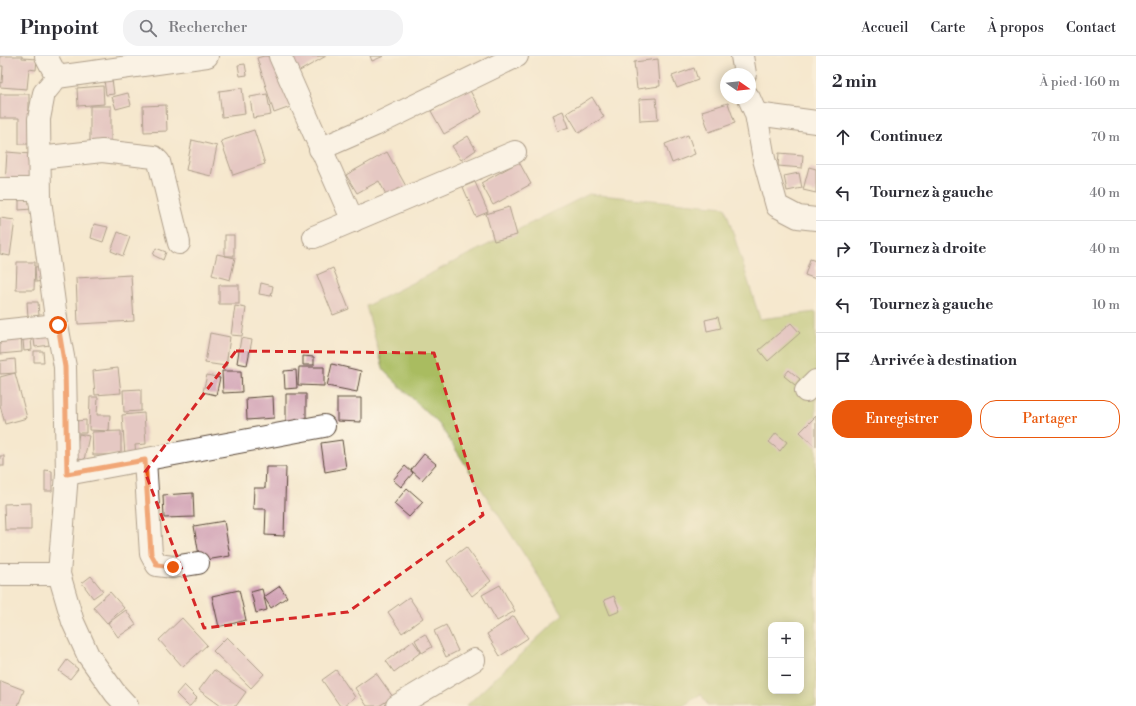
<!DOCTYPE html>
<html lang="fr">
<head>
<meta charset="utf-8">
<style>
	body { margin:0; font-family:"Libre Bodoni",serif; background:#f2f2f3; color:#2b2b33 }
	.controls { position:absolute; right:12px; bottom:12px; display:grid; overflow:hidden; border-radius:8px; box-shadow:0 2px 10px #0003 }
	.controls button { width:36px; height:36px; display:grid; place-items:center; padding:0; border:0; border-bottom:1px solid #e1e1e2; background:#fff; color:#2b2b33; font:20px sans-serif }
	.compass { position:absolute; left:720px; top:12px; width:36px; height:36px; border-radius:50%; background:#fff; box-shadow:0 2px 10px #0003; rotate:104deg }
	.stop { position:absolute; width:12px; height:12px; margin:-9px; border:3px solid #ea580c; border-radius:50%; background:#fff }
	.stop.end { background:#ea580c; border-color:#fff; box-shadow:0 1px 4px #0008 }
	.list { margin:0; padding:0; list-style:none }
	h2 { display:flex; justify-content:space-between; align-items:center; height:52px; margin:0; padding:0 16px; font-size:17px }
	h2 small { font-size:13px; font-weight:400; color:#7c7c81 }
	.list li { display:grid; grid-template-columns:26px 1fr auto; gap:12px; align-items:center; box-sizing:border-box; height:56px; padding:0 16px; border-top:1px solid #e1e1e2 }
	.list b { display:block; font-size:15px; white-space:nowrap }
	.list em { font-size:13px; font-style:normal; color:#7c7c81 }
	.actions { display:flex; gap:8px; padding:12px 16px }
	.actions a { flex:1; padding:9px 0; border:1px solid #ea580c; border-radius:16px; text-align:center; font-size:14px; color:#ea580c }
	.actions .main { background:#ea580c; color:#fff }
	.icon { flex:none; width:22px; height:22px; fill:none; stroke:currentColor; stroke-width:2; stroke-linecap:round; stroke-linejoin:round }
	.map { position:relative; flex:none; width:816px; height:650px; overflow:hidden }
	header { display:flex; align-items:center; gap:24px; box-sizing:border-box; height:56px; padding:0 20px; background:#fff; border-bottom:1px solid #e1e1e2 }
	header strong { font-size:19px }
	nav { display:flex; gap:22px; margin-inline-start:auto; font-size:14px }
	.search { width:280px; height:36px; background:#f2f2f3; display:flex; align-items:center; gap:10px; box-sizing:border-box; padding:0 14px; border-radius:16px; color:#7c7c81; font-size:15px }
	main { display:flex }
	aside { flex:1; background:#fff }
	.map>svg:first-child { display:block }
</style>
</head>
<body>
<header>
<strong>Pinpoint</strong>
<div class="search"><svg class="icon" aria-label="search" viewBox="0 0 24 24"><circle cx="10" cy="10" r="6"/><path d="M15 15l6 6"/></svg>Rechercher</div>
<nav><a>Accueil</a><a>Carte</a><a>À propos</a><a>Contact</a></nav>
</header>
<main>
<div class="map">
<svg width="816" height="650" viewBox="0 0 816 650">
	<rect width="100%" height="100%" fill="#fcf5e5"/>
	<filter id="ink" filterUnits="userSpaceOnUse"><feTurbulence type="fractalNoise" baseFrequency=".025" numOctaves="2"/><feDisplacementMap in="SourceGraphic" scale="8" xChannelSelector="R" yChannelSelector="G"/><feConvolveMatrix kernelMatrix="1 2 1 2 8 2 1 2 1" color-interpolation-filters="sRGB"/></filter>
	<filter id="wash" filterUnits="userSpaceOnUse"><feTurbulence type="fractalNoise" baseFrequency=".012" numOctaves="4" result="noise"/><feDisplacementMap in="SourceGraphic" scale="16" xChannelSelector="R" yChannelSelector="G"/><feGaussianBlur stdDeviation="0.9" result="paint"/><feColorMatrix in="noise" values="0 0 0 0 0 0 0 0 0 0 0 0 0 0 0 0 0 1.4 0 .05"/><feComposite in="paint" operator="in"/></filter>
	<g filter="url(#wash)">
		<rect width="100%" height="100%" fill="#f5e8ce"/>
		<path fill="#a9bc60" stroke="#72733f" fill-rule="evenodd" d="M589 138 725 151 760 263 816 256V650H708L701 638 683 650H466L563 558 439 368 384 315 366 250ZM771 569H801V635H771Z"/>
		<g id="blocks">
			<g fill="#d1a2b5">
				<polygon points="0,0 22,0 22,2 37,3 36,14 29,13 27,33 0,31 0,26 2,27 3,10 0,10"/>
				<polygon points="264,0 272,0 296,49 274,57 257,2"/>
				<polygon points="289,0 326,0 298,16"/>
				<polygon points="370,0 384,0 372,5"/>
				<polygon points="658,3 660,30 637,33 634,6"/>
				<polygon points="245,8 247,19 240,20 238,9"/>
				<polygon points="694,12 698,24 677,32 672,20"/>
				<polygon points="112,23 114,38 106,39 104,24"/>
				<polygon points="103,30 104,48 78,50 77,32"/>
				<polygon points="242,32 245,58 222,61 219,35"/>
				<polygon points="469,33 482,56 444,78 431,55"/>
				<polygon points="128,37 131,49 116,53 112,41"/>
				<polygon points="0,38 29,38 29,88 19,88 19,62 0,62"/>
				<polygon points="267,38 271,59 253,62 250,41"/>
				<polygon points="592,41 604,61 579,77 567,57"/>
				<polygon points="656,42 658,64 640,65 639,43"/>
				<polygon points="728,47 735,67 709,76 702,55"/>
				<polygon points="166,49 167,75 144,76 143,50"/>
				<polygon points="90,50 111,50 111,88 90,87"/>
				<polygon points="563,55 569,71 558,75 553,59"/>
				<polygon points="254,74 265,108 233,119 221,85"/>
				<polygon points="688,79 695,98 672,107 665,88"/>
				<polygon points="468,80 476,94 461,104 452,90"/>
				<polygon points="192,84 217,90 211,120 186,114"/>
				<polygon points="7,96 31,98 29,130 5,129"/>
				<polygon points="387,96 407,132 388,142 379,125 357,137 346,119"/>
				<polygon points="779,97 803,99 802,112 778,110"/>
				<polygon points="519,106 531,128 493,149 481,127"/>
				<polygon points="809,111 816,113 816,137 803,134"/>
				<polygon points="799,117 802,132 787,135 784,120"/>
				<polygon points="475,126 488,156 476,161 463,131"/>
				<polygon points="19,143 31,143 32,153 19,154"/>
				<polygon points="509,151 517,179 494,185 486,158"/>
				<polygon points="0,162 15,164 10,200 0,198"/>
				<polygon points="94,168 108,171 103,186 91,182"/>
				<polygon points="118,176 130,181 123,200 111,195"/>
				<rect x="225" y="179" width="9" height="21"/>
				<polygon points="156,192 166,196 163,204 153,199"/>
				<polygon points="217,198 235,202 230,224 212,219"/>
				<polygon points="810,203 816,205 816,223 805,219"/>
				<polygon points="17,206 35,206 34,234 16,234"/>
				<polygon points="43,210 44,225 36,226 35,211"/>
				<polygon points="333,212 349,253 333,259 317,219"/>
				<polygon points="131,219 134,265 78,268 76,222"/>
				<polygon points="261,227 273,230 271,240 259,238"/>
				<rect x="219" y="229" width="20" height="19"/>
				<polygon points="27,246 38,246 39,260 28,261"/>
				<polygon points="235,250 246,252 242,280 231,279"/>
				<polygon points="718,261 721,272 707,275 705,264"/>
				<polygon points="791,267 800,277 768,305 759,294"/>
				<polygon points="48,272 50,289 35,291 33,275"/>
				<polygon points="210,277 230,281 226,310 205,307"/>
				<polygon points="21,278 22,296 0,298 0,279"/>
				<polygon points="241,282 252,284 247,309 237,307"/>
				<polygon points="31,283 32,294 24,295 23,284"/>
				<polygon points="34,295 43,295 44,306 34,306"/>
				<polygon points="303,300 314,301 314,309 303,309"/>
				<polygon points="15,303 16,317 0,318 0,305"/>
				<polygon points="332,308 361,315 357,336 327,330"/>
				<polygon points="299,311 324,311 324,330 298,329"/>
				<polygon points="118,312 121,337 95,339 93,315"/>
				<polygon points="296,314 297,332 285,333 284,315"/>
				<polygon points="789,314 800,323 795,329 784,320"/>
				<polygon points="222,315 241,315 242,336 223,337"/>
				<polygon points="15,317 27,362 5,368 0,349 0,321"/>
				<polygon points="207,319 220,322 216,339 203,336"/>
				<polygon points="141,333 141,355 124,356 123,334"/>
				<polygon points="286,338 306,338 306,370 286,371"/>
				<polygon points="273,340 274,362 247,364 246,342"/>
				<polygon points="90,341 98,341 97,359 110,359 109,375 89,374"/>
				<polygon points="337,342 361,342 361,366 337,365"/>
				<polygon points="144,357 146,388 135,389 136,398 125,399 122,359"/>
				<polygon points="816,360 816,391 800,376"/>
				<polygon points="86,364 86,377 76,377 76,365"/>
				<polygon points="121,375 121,399 93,399 92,376"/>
				<polygon points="776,377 787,386 780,395 769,386"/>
				<polygon points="79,378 89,380 84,404 74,402"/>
				<polygon points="342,384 346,412 325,416 321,387"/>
				<polygon points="424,398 436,408 422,424 411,414"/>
				<rect x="0" y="400" width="4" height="10"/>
				<polygon points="405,410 413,417 401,431 393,424"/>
				<polygon points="266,411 286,411 284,480 265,479 266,453 253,453 254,432 265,432"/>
				<polygon points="45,414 52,415 52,435 45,435"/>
				<polygon points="407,432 423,446 409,461 394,448"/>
				<polygon points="193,437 194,461 164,462 163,439"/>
				<polygon points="31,447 31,474 5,474 4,448"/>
				<polygon points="224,465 230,500 200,505 194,470"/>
				<polygon points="466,491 491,525 472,540 447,505"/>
				<polygon points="91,520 103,535 93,542 82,527"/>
				<polygon points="500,529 515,555 497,565 482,539"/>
				<polygon points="280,530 287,541 271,552 264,541 267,554 256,557 251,536 262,533 264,541"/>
				<polygon points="239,534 246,564 219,571 212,540"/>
				<polygon points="110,536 124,552 107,567 93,551"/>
				<polygon points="614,540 620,555 610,559 604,544"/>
				<polygon points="409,541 423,562 402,577 388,556"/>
				<polygon points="126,554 136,569 118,581 108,567"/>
				<polygon points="514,560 528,582 500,600 487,578"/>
				<polygon points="182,562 207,589 183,611 159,584"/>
				<polygon points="446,569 458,595 446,601 434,575"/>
				<polygon points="425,578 432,591 422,597 415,584"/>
				<polygon points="227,581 264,618 251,632 213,595"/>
				<polygon points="413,585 421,596 394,616 386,605"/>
				<polygon points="67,604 78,613 70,623 59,615"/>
				<polygon points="214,614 246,636 236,650 221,650 199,634"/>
				<polygon points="336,614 355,641 344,650 340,650 322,624"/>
				<polygon points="376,617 393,641 379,650 367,650 355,632"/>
				<polygon points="1,625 24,634 18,650 0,650 0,629"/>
				<polygon points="184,629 197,642 190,650 188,650 176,638"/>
			</g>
		</g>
	</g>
	<g filter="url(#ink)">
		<use href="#blocks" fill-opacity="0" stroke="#574638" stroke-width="1"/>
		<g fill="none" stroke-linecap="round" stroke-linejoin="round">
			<defs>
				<g id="minor">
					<polyline points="46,0 57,21"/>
					<polyline points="280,0 353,165"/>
					<polyline points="742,0 745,18"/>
					<polyline points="749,42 756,58 764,103 777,150 798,161 816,163"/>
					<polyline points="756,58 816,66"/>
					<polyline points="320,93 375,69 517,0"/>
					<polyline points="39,102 102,95 154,101 159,106 179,187"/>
					<polyline points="0,133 39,133"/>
					<polyline points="314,181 515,96"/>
					<polyline points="0,275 57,269"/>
					<polyline points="806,335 816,325"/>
					<polyline points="145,404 151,498 157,509 173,511 198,507"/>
					<polyline points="67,418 324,370"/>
					<polyline points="0,518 59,518"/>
					<polyline points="127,650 115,637 88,599 73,566 59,518 67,418 65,311 57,269 40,144 39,63 44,37 57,21 207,0"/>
					<polyline points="397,650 474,604"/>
				</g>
			</defs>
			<use href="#minor" stroke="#574638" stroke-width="24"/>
			<use href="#minor" stroke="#fff" stroke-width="22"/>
		</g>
	</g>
	<g fill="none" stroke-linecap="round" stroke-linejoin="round" filter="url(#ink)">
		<polyline stroke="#ea580c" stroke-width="5" points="58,269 65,311 67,418 145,404 151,498 157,509 173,511"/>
	</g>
	<path d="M0 0H816V650H0ZM236 295 434 297 483 459 348 556 204 572 145 416Z" fill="#f5e8ce" fill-opacity=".55" fill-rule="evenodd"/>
	<path fill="none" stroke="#d62828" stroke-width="3" stroke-dasharray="8 5" stroke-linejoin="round" d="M236 295 434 297 483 459 348 556 204 572 145 416Z"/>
</svg>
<div class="controls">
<button>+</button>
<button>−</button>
</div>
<svg class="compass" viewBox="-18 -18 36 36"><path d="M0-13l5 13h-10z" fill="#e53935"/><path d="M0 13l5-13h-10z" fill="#7c7c81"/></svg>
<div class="stop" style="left:58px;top:269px"></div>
<div class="stop end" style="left:173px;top:511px"></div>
</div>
<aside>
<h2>2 min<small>À pied · 160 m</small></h2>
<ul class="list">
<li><svg class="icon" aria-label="ahead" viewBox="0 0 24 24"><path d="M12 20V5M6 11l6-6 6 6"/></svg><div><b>Continuez</b></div><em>70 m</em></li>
<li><svg class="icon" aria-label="left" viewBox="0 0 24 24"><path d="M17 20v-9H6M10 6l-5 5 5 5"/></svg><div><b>Tournez à gauche</b></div><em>40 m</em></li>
<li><svg class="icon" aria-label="right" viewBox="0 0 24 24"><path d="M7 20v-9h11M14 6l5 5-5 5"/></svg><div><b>Tournez à droite</b></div><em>40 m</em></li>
<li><svg class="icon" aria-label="left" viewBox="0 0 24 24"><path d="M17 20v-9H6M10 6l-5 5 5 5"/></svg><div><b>Tournez à gauche</b></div><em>10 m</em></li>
<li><svg class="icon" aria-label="arrive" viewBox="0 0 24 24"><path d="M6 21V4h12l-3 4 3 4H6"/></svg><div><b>Arrivée à destination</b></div></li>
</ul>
<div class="actions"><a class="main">Enregistrer</a><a>Partager</a></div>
</aside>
</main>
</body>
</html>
